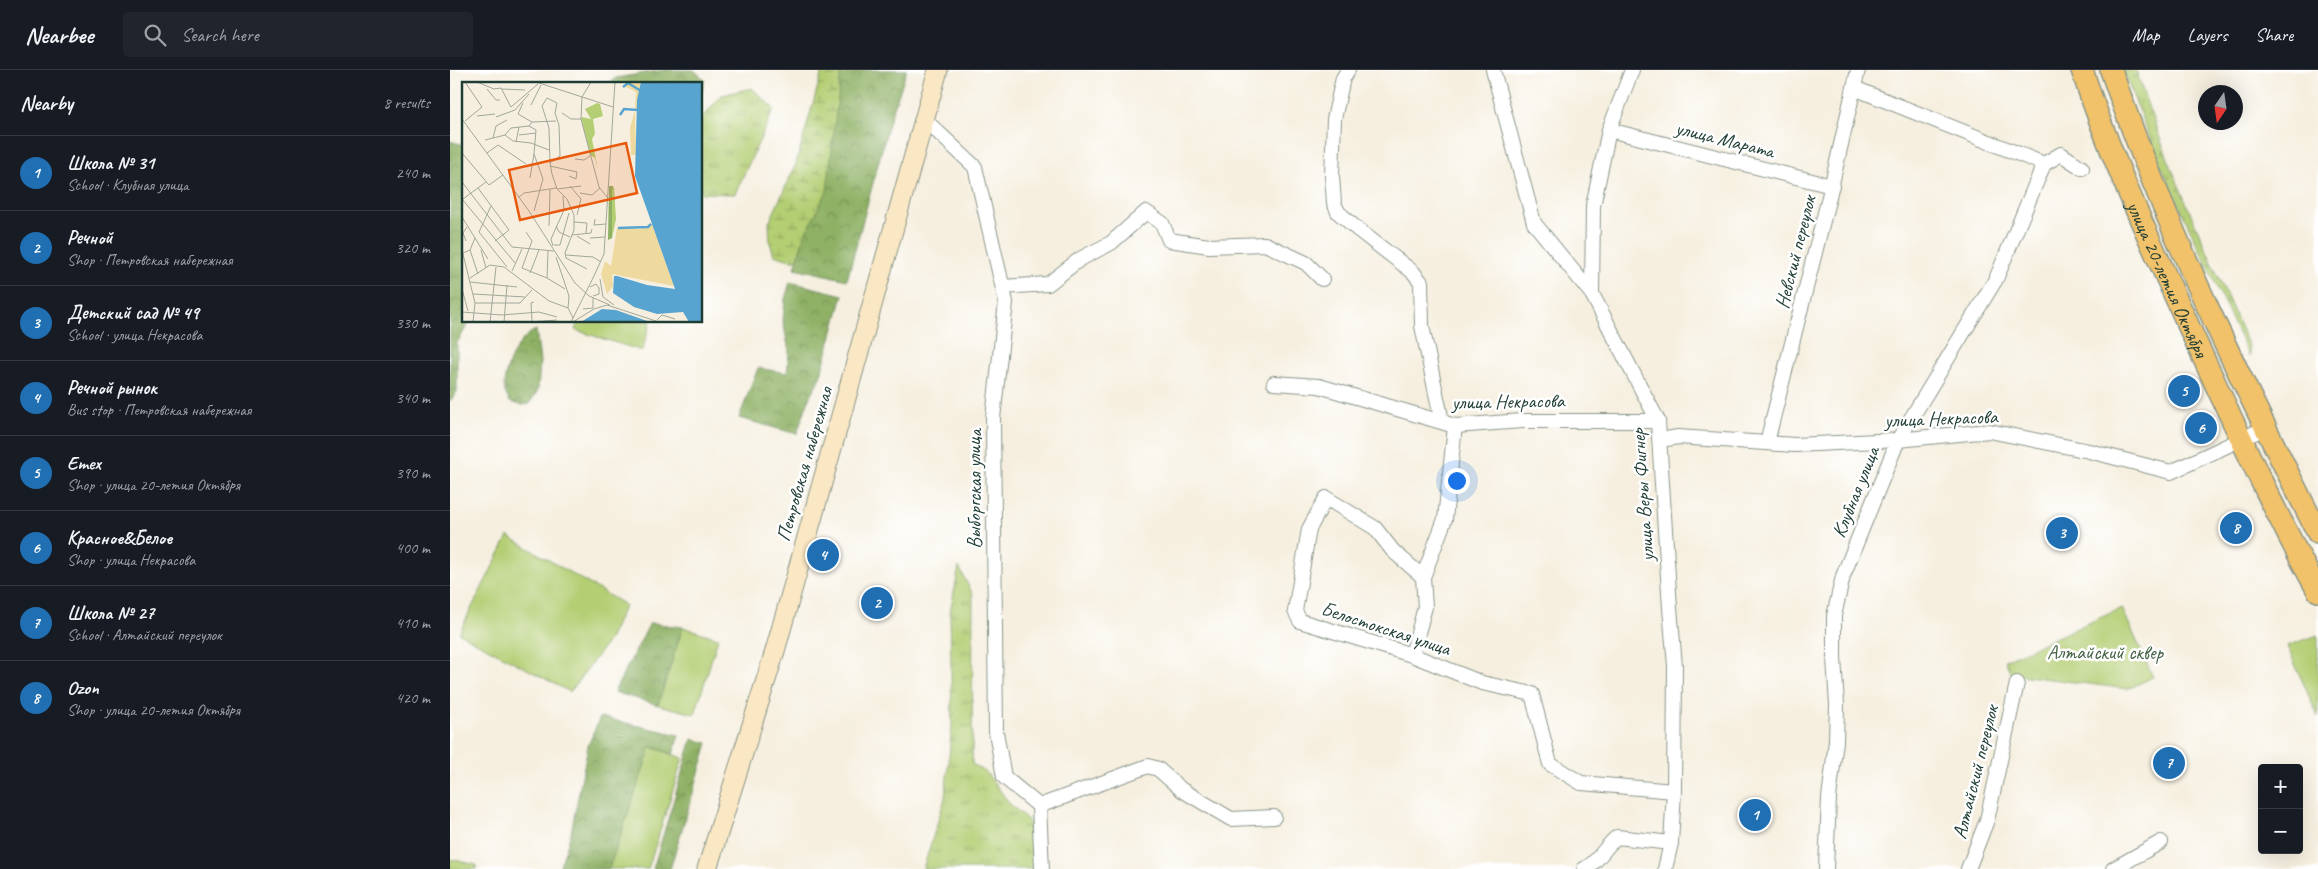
<!DOCTYPE html>
<html lang="en">
<head>
<meta charset="utf-8">
<style>
	body { margin:0; font-family:Caveat,sans-serif; background:#20242c; color:#f1f3f6 }
	.controls { position:absolute; right:15px; bottom:15px; display:grid; overflow:hidden; border-radius:5px; box-shadow:0 5px 20px #0002 }
	.controls button { width:45px; height:45px; display:grid; place-items:center; padding:0; border:0; border-bottom:1px solid #363941; background:#171b24; color:#f1f3f6; font:25px sans-serif }
	.compass { position:absolute; left:1748px; top:15px; width:45px; height:45px; border-radius:50%; background:#171b24; box-shadow:0 5px 20px #0002; rotate:193deg }
	.you { position:absolute; left:1006px; top:410px; width:18px; height:18px; margin:-12px; border:4px solid #fff; border-radius:50%; background:#1a73e8; box-shadow:0 0 0 8px #1a73e833 }
	.badge { display:grid; place-items:center; width:32px; height:32px; border-radius:50%; background:#1f6fb2; color:#fff; font-size:16px; font-weight:700 }
	.pin { position:absolute; translate:-50% -50%; border:2px solid #fff; box-shadow:0 1px 5px #0006 }
	.list { margin:0; padding:0; list-style:none }
	h2 { display:flex; justify-content:space-between; align-items:center; height:65px; margin:0; padding:0 20px; font-size:21px }
	h2 small { font-size:16px; font-weight:400; color:#9ea1a6 }
	.list li { display:grid; grid-template-columns:32px 1fr auto; gap:15px; align-items:center; box-sizing:border-box; height:75px; padding:0 20px; border-top:1px solid #363941 }
	.list b { display:block; font-size:19px; white-space:nowrap }
	.list p { margin:0; font-size:16px; white-space:nowrap; color:#9ea1a6 }
	.list em { font-size:16px; font-style:normal; color:#9ea1a6 }
	.icon { flex:none; width:28px; height:28px; fill:none; stroke:currentColor; stroke-width:2; stroke-linecap:round; stroke-linejoin:round }
	.map { position:relative; flex:none; width:1868px; height:799px; overflow:hidden }
	header { display:flex; align-items:center; gap:30px; box-sizing:border-box; height:70px; padding:0 25px; background:#171b24; border-bottom:1px solid #363941 }
	header strong { font-size:24px }
	nav { display:flex; gap:28px; margin-inline-start:auto; font-size:18px }
	.search { width:350px; height:45px; background:#20242c; display:flex; align-items:center; gap:12px; box-sizing:border-box; padding:0 18px; border-radius:5px; color:#9ea1a6; font-size:19px }
	main { display:flex }
	aside { flex:1; background:#171b24 }
	.map>svg:first-child { display:block }
</style>
</head>
<body>
<header>
<strong>Nearbee</strong>
<div class="search"><svg class="icon" aria-label="search" viewBox="0 0 24 24"><circle cx="10" cy="10" r="6"/><path d="M15 15l6 6"/></svg>Search here</div>
<nav><a>Map</a><a>Layers</a><a>Share</a></nav>
</header>
<main>
<aside>
<h2>Nearby<small>8 results</small></h2>
<ul class="list">
<li><span class="badge">1</span><div><b>Школа № 31</b><p>School · Клубная улица</p></div><em>240 m</em></li>
<li><span class="badge">2</span><div><b>Речной</b><p>Shop · Петровская набережная</p></div><em>320 m</em></li>
<li><span class="badge">3</span><div><b>Детский сад № 49</b><p>School · улица Некрасова</p></div><em>330 m</em></li>
<li><span class="badge">4</span><div><b>Речной рынок</b><p>Bus stop · Петровская набережная</p></div><em>340 m</em></li>
<li><span class="badge">5</span><div><b>Emex</b><p>Shop · улица 20-летия Октября</p></div><em>390 m</em></li>
<li><span class="badge">6</span><div><b>Красное&amp;Белое</b><p>Shop · улица Некрасова</p></div><em>400 m</em></li>
<li><span class="badge">7</span><div><b>Школа № 27</b><p>School · Алтайский переулок</p></div><em>410 m</em></li>
<li><span class="badge">8</span><div><b>Ozon</b><p>Shop · улица 20-летия Октября</p></div><em>420 m</em></li>
</ul>
</aside>
<div class="map">
<svg width="1868" height="799" viewBox="0 0 1868 799">
	<defs>
		<pattern id="grass-tufts" width="24" height="20" patternUnits="userSpaceOnUse" patternTransform="scale(1.25)"><rect width="24" height="20" fill="#b4ce73"/><path d="M3 7l-1-3M5 7V3M7 7l1-3M15 17l-1-3M17 17v-4M19 17l1-3" fill="none" stroke="#92a85f"/></pattern>
		<pattern id="forest-crowns" width="20" height="18" patternUnits="userSpaceOnUse" patternTransform="scale(1.25)"><rect width="20" height="18" fill="#8fb165"/><path d="M2 6a3 3 0 1 1 6 0M12 15a3 3 0 1 1 6 0" fill="none" stroke="#749154"/></pattern>
		<pattern id="wetland-marsh" width="20" height="14" patternUnits="userSpaceOnUse" patternTransform="scale(1.25)"><rect width="20" height="14" fill="#b4ce73"/><path d="M1 5h8M5 5V1M11 12h8M15 12V8" fill="none" stroke="#92a85f"/></pattern>
	</defs>
	<rect width="100%" height="100%" fill="#fff"/>
	<filter id="ink" filterUnits="userSpaceOnUse"><feTurbulence type="fractalNoise" baseFrequency=".02" numOctaves="2"/><feDisplacementMap in="SourceGraphic" scale="10" xChannelSelector="R" yChannelSelector="G"/><feConvolveMatrix kernelMatrix="1 2 1 2 8 2 1 2 1" color-interpolation-filters="sRGB"/></filter>
	<filter id="wash" filterUnits="userSpaceOnUse"><feTurbulence type="fractalNoise" baseFrequency=".0096" numOctaves="4" result="noise"/><feDisplacementMap in="SourceGraphic" scale="20" xChannelSelector="R" yChannelSelector="G"/><feGaussianBlur stdDeviation="1.12" result="paint"/><feColorMatrix in="noise" values="0 0 0 0 0 0 0 0 0 0 0 0 0 0 0 0 0 1.4 0 .05"/><feComposite in="paint" operator="in"/></filter>
	<g filter="url(#wash)">
		<rect width="100%" height="100%" fill="#f6efdf"/>
		<g fill="url(#grass-tufts)" stroke="#6a8654">
			<path d="M1673 0H1686C1716 95 1760 186 1799 277V287L1709 92Z"/>
			<polygon points="302,18 324,39 285,124 251,123 251,49 272,25"/>
			<polygon points="509,497 523,525 522,694 536,702 560,734 579,751 584,799 473,799 495,728 502,655 500,542"/>
		</g>
		<g fill="url(#forest-crowns)" stroke="#57774c">
			<polygon points="214,0 244,0 255,10 251,24 251,14 156,14 166,8"/>
			<polygon points="391,0 457,0 441,46 397,210 345,198 354,167"/>
			<polygon points="0,71 14,75 14,251 20,251 7,273 7,322 0,331"/>
			<polygon points="340,212 393,225 370,308 360,326 347,364 289,348 308,298 337,303 339,281 333,251 335,229"/>
			<path d="M86 260 90 292 88 320 79 334 71 335 60 332C58 328 54 322 54 317 54 298 68 267 86 260Z"/>
			<polygon points="200,553 233,557 208,635 164,622"/>
			<polygon points="150,647 229,665 223,684 201,677 159,799 109,799 121,763 138,676"/>
			<polygon points="242,669 258,673 220,799 203,799"/>
		</g>
		<polygon fill="url(#wetland-marsh)" stroke="#6a8654" points="370,0 391,0 377,121 354,167 347,190 340,190 324,185 320,173 319,153 346,94 371,5"/>
		<g fill="#b4ce73" stroke="#6a8654">
			<polygon points="128,251 201,251 192,281 125,260"/>
			<polygon points="58,466 175,535 159,570 120,622 9,563"/>
			<polygon points="1672,538 1703,607 1678,619 1561,604 1555,590"/>
			<polygon points="233,557 268,568 245,644 208,635"/>
			<polygon points="1868,565 1868,647 1837,576"/>
			<polygon points="201,677 233,688 198,799 159,799"/>
			<polygon points="0,789 27,795 26,799 0,799"/>
		</g>
	</g>
	<g filter="url(#ink)">
		<g fill="none" stroke-linecap="round" stroke-linejoin="round">
			<defs>
				<g id="minor">
					<polyline points="898,0 893,8 884,49 882,106 884,133 888,142 907,159 963,202 971,212 972,256 992,352"/>
					<polyline points="1043,0 1084,153 1142,224 1208,351 1220,538 1225,596 1224,721 1221,773 1215,799"/>
					<polyline points="1404,18 1594,94"/>
					<polyline points="474,49 525,97 556,232 543,348 546,662 554,707 589,736 592,799"/>
					<polyline points="1159,60 1382,116"/>
					<polyline points="553,217 598,214 630,189 661,173 696,142 712,153 719,170 759,176 815,174 856,193 872,209"/>
					<polyline points="1142,224 1143,136 1159,60 1182,0"/>
					<polyline points="824,313 869,316 1005,356 1072,351 1208,351"/>
					<polyline points="1211,370 1228,367 1345,375 1448,370 1539,361 1639,381 1721,402 1815,358"/>
					<polyline points="1317,372 1378,131 1408,0"/>
					<polyline points="973,507 943,481 925,458 876,428 859,459 845,541 850,551 962,585 1032,613 1082,624 1100,694 1131,713 1224,721"/>
					<polyline points="962,585 975,537 973,507 995,449 1005,356"/>
					<polyline points="589,736 698,696 708,699 732,720 781,749 824,747"/>
					<path d="M1134 799C1149 792 1154 777 1167 767L1221 773"/>
					<polyline points="1376,799 1379,728 1386,671 1387,635 1384,588 1384,546 1393,506 1448,370 1546,209 1594,94 1611,84 1632,98"/>
					<polyline points="1518,799 1537,750 1567,613"/>
					<polyline points="1663,799 1711,772"/>
				</g>
				<polyline id="secondary" points="257,799 325,581 488,0"/>
				<g id="primary">
					<path id="s1" d="M1632 0C1661 89 1701 173 1740 259 1781 347 1821 436 1868 521"/>
					<path d="M1661 0C1716 160 1792 312 1868 463"/>
				</g>
			</defs>
			<use href="#minor" stroke="#8a968a" stroke-width="16"/>
			<use href="#secondary" stroke="#8a968a" stroke-width="21"/>
			<use href="#primary" stroke="#8a968a" stroke-width="24"/>
			<use href="#minor" stroke="#fff" stroke-width="14"/>
			<use href="#secondary" stroke="#fae7c3" stroke-width="19"/>
			<use href="#primary" stroke="#f2c26a" stroke-width="21"/>
		</g>
	</g>
	<g text-anchor="middle" stroke-width="5" stroke-linejoin="round" paint-order="stroke">
		<g font-size="20" fill="#1f3d34" stroke="#fff">
			<text transform="translate(1275 69) rotate(14)" y="7">улица Марата</text>
			<text transform="translate(1345 182) rotate(-76)" y="7">Невский переулок</text>
			<text dy="7" stroke="none"><textPath href="#s1" startOffset="226">улица 20-летия Октября</textPath></text>
			<text transform="translate(1058 331) rotate(-1)" y="7">улица Некрасова</text>
			<text transform="translate(1491 348) rotate(-2)" y="7">улица Некрасова</text>
			<text transform="translate(354 394) rotate(-74)" y="7">Петровская набережная</text>
			<text transform="translate(524 419) rotate(-90)" y="7">Выборгская улица</text>
			<text transform="translate(1405 422) rotate(-68)" y="7">Клубная улица</text>
			<text transform="translate(1192 425) rotate(-94)" y="7">улица Веры Фигнер</text>
			<text transform="translate(936 558) rotate(18)" y="7">Белостокская улица</text>
			<text transform="translate(1525 702) rotate(-76)" y="7">Алтайский переулок</text>
		</g>
		<g font-size="20" fill="#446144" stroke="#fff">
			<text x="1655" y="589">Алтайский сквер</text>
		</g>
	</g>
	<g transform="translate(12 12)">
		<rect width="240" height="240" fill="#f6efdf"/>
		<path d="M135 21 138 22 141 34 131 37 133 52 130 57 136 88 133 76 128 73 119 35 129 37 123 27Z" fill="#b4ce73"/>
		<path d="M147 104H151L150 156 146 158Z" fill="#8fb165"/>
		<path d="M152 104 154 137 150 156V109Z" fill="#b4ce73"/>
		<path d="M164 0H176V6V0H179L176 27 173 28 174 10 162 4 166 2 176 8V6ZM173 28 174 73H169L168 46ZM190 142 212 204 150 192 151 204 145 212 139 192 143 179 149 184 155 146 179 147Z" fill="#eeda9e"/>
		<path d="M179 0H240V240H227L221 230 195 232 172 225 151 211 152 194H155L185 203 213 207 173 94 175 18ZM140 227 154 228 188 240H119Z" fill="#58a4d0"/>
		<path fill="none" stroke="#58a4d0" stroke-width="2.5" d="M161 5 166 1 179 9M158 33 162 27 176 28M156 146 186 145 189 142"/>
		<path fill="none" stroke="#a0a89b" stroke-width="1" d="M15 0 32 7 39 6 49 25 76 2M74 0 151 25M129 0 120 15 119 37 137 105 145 115M25 7 34 18H38M40 7 63 8M61 21 56 32 70 40M69 23 79 3M100 31 109 37H119M15 34 33 32M34 35 53 28 67 12M0 37 67 129 113 201 127 214 148 223M3 39 20 25 3 0M70 40 94 39M67 44 74 48 72 72 81 97 72 129M43 53 49 46 67 44 70 40M57 53 74 51M31 56 34 44 45 38M23 58 43 53 51 59 69 61 87 68M54 60 57 45M0 71 27 103 41 93M25 71 36 63 64 82M113 77 122 78 128 74M88 81 98 74 97 43 93 31 95 21 85 16 80 24 87 46 88 81 90 92 95 107 105 117 112 133V148L103 171M88 84 115 90 114 97 107 94M68 96 72 72M0 100 50 165 92 169M108 104 119 117 115 133M16 106 47 148 33 159M95 107 119 104M118 111 130 113 138 106M57 115 62 111 94 106M0 117 53 181M1 117 24 100M29 124 17 150 45 185M0 135 26 177M133 137 132 143 144 142M112 140 125 141 124 151M87 144 88 107M94 144 97 150 108 155M64 150 70 159 60 186 85 196M110 153 129 151 130 147M115 154 128 162M128 156 143 155M4 159 1 151 5 145M92 163H98L107 131M91 164 89 157 102 128 101 114M0 168 13 221 11 240M8 168 16 192M19 168 24 186M86 169 85 196 103 207M1 171 8 168 13 156M103 171 104 176 125 187M104 173 131 175 139 180M94 175 107 214 106 226M50 189 60 167M68 191 77 168M8 196 28 183 42 185 87 219 106 226 111 236M131 196 142 172 153 0M138 197 141 215 152 223M8 200 55 205M128 205 134 202 137 206V212L131 214M0 207 6 229M11 212 63 215M13 221H58L70 208M121 227 131 226V216M0 230 40 233 77 230 95 235M195 238 200 233 213 237M70 239 69 221 72 220M28 240 34 185M42 240 45 203M68 240 95 238M109 240 131 196M111 240 132 227 145 223 197 240"/>
		<path fill="#e8590c" fill-opacity="0.15" stroke="#e8590c" stroke-width="2.5" d="M164 61 175 111 58 138 47 88Z"/>
		<rect width="240" height="240" fill="none" stroke="#1f3d34" stroke-width="2.5"/>
	</g>
</svg>
<div class="controls">
<button>+</button>
<button>−</button>
</div>
<svg class="compass" viewBox="-18 -18 36 36"><path d="M0-13l5 13h-10z" fill="#e53935"/><path d="M0 13l5-13h-10z" fill="#9ea1a6"/></svg>
<div class="you"></div>
<div class="pin badge" style="left:1305px;top:745px">1</div>
<div class="pin badge" style="left:427px;top:533px">2</div>
<div class="pin badge" style="left:1612px;top:463px">3</div>
<div class="pin badge" style="left:373px;top:485px">4</div>
<div class="pin badge" style="left:1734px;top:321px">5</div>
<div class="pin badge" style="left:1751px;top:358px">6</div>
<div class="pin badge" style="left:1719px;top:693px">7</div>
<div class="pin badge" style="left:1786px;top:458px">8</div>
</div>
</main>
</body>
</html>
